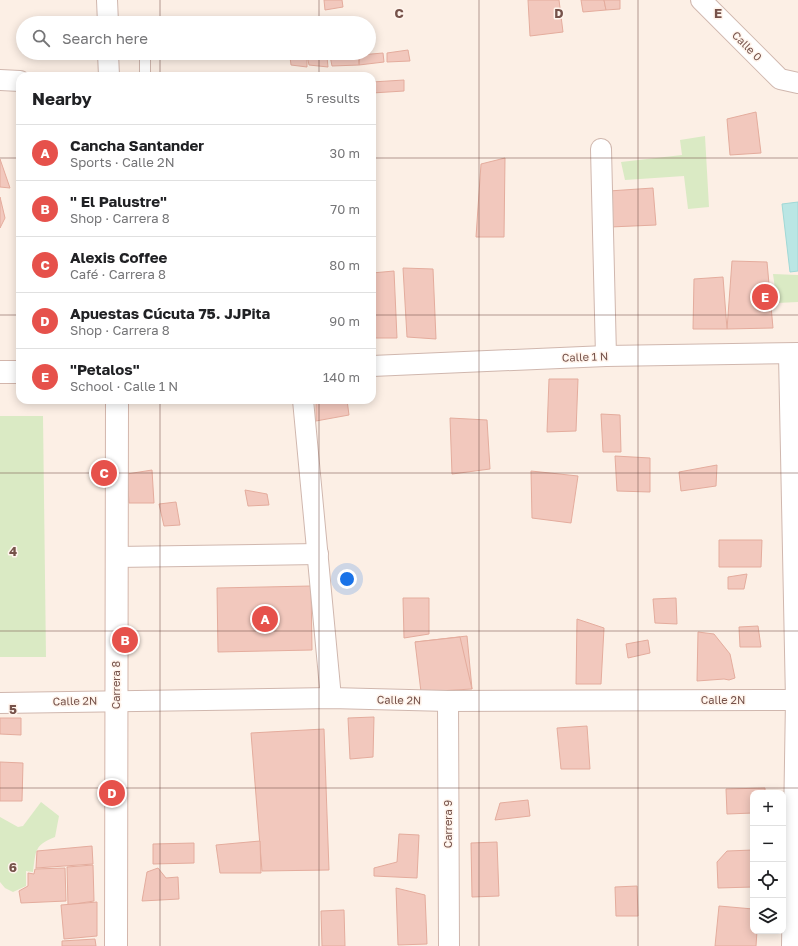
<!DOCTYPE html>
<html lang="en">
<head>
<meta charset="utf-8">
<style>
	body { margin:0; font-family:"Golos Text",sans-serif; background:#f2f2f2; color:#202124 }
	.controls { position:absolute; right:12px; bottom:12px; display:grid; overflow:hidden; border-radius:8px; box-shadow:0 2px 10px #0003 }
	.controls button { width:36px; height:36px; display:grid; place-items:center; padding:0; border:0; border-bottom:1px solid #e0e0e0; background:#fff; color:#202124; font:20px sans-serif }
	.you { position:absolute; left:347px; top:579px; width:14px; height:14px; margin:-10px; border:3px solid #fff; border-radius:50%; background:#1a73e8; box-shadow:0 0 0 6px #1a73e833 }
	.badge { display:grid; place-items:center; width:26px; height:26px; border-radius:50%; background:#e6514b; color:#fff; font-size:13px; font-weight:700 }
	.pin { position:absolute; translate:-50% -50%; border:2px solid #fff; box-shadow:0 1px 4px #0006 }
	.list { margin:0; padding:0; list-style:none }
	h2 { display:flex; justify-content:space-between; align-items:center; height:52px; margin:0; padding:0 16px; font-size:17px }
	h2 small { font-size:13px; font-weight:400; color:#757577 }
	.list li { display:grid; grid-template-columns:26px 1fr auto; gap:12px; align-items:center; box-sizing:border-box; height:56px; padding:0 16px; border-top:1px solid #e0e0e0 }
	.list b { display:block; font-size:15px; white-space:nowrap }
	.list p { margin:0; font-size:13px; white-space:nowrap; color:#757577 }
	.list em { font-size:13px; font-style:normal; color:#757577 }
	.icon { flex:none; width:22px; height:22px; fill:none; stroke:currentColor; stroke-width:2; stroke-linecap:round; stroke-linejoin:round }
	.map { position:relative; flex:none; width:798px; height:946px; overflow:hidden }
	.search { position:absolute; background:#fff; box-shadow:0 2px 10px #0003; left:16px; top:16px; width:360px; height:44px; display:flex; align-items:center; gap:10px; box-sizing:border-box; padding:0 14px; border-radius:22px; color:#757577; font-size:15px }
	.panel { position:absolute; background:#fff; box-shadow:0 2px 10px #0003; left:16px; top:72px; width:360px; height:332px; border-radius:12px }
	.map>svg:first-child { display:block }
</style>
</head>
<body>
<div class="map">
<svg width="798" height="946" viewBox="0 0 798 946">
	<rect width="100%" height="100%" fill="#fcefe5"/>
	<g fill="#daeac4">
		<polygon points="705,136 709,207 688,209 684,176 625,180 621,162 682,155 680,140"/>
		<polygon points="773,274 798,275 798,302 777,303"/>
		<polygon points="0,416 43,416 46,657 0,657"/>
		<path d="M41 802 59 816 55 837C34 845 36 851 33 872L26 871V886L13 892 5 888 0 882V817L18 827 23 826Z"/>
	</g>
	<polygon fill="#bae6e4" stroke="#a0d8d6" points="798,202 798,271 790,272 782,204"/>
	<g fill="#f2c8bd" stroke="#e4ac9d">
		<polygon points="324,0 342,0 343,7 325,10"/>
		<polygon points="528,0 559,0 563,32 530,36"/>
		<polygon points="581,0 604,0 606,10 583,12"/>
		<polygon points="604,0 620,0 620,9 606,10"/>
		<polygon points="349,20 349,23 328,23 327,21"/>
		<polygon points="408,50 410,61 387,62 387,53"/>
		<polygon points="383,53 384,62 359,65 360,55"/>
		<polygon points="358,54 359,65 332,66 330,56"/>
		<polygon points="307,55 327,57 328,67 309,65"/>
		<polygon points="307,55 307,67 291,65 290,57"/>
		<polygon points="404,80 404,91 372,93 372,82"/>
		<polygon points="756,112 761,153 730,155 727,119"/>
		<polygon points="505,158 504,237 476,237 481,164"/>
		<polygon points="0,159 10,188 0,187"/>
		<polygon points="653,188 656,225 610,227 609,191"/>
		<polygon points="0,197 5,218 0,228"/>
		<polygon points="732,261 767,262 773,328 727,329"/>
		<polygon points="403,268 433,269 436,339 407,337"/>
		<polygon points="394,271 397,338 372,338 372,273"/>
		<polygon points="723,277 727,329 693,329 694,279"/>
		<polygon points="549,379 578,379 576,431 547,432"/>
		<polygon points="316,400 347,400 349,415 316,421"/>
		<polygon points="601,414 620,415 621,452 603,452"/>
		<polygon points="450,418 487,420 490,469 452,474"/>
		<polygon points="615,456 650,458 650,492 617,491"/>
		<polygon points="717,465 716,486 681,491 679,472"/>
		<polygon points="152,470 154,503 129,503 127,474"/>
		<polygon points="531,471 578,476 571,523 532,518"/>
		<polygon points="245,490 267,494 269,505 248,506"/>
		<polygon points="176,502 180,525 164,526 159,504"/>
		<polygon points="719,540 762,540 761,567 719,567"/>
		<polygon points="747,574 744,589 728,589 728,577"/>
		<polygon points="311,586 312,650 218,652 217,588"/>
		<polygon points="403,598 429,598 429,634 404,638"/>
		<polygon points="676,598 677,624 655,623 653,599"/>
		<polygon points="577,619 604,628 601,684 576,684"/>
		<polygon points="758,626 761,647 740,647 739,627"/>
		<polygon points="698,632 714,634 730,654 735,678 729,680 724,679 697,681"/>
		<polygon points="467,636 472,689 415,642"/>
		<polygon points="460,637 472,689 421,692 415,642"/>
		<polygon points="648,640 650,653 628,658 626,644"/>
		<polygon points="374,717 373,757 350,759 348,718"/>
		<polygon points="0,718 21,718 21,735 0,734"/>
		<polygon points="587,726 590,769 561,769 557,728"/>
		<polygon points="324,729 329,870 262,871 251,733"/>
		<polygon points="0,762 23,763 22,801 0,801"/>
		<polygon points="765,788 765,793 753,793 753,813 727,814 726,789"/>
		<polygon points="528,800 530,816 495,820 500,803"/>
		<polygon points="399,834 419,835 417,878 374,876 374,868 397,862"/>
		<polygon points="260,841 261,873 220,873 216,845"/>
		<polygon points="497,842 499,896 472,897 471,843"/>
		<polygon points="194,843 194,863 153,864 153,844"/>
		<polygon points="92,846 93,864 36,868 37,851"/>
		<polygon points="753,850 753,887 718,888 717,862 727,851"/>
		<polygon points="93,865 94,901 68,905 67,867"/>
		<polygon points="65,868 66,901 21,903 19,891 28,886 28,873 34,874 35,869"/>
		<polygon points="158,868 166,878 178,877 179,899 142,901 147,872"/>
		<polygon points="637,886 638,916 616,916 615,887"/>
		<polygon points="396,888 425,895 427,944 398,945"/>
		<polygon points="97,902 97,936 64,939 61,905"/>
		<polygon points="719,906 753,909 753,931 757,931 756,946 715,946"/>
		<polygon points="344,910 345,946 322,946 321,911"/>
		<polygon points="95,939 96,946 62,946 62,941"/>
	</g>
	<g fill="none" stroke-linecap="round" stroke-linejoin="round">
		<defs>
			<polyline id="lane" points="145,53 145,76"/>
			<g id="street">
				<polyline points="107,0 108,23"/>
				<polyline points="701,0 780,79 798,83"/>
				<polyline points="108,53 109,76"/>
				<polyline points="0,80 20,81"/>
				<polyline points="601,149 606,356"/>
				<polyline points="789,354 796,700 792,946"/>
				<polyline points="372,366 606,356 798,353"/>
				<polyline points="303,400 331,698"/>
				<polyline points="116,557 318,554"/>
				<polyline points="448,701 449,946"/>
				<polyline points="0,703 331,698 448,701 798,700"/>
			</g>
			<g id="secondary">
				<polyline points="0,372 20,372"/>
				<polyline points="116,946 117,400"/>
			</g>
		</defs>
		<use href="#lane" stroke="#d0b7ae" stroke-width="12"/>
		<use href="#street" stroke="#d0b7ae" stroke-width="22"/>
		<use href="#secondary" stroke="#d3b6ac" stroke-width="24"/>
		<use href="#lane" stroke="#fff" stroke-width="10"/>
		<use href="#street" stroke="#fff" stroke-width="20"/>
		<use href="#secondary" stroke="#fff" stroke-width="22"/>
	</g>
	<path fill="none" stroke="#76524a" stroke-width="1" stroke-opacity="0.55" d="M160 0V23M319 0V23M479 0V946M638 0V946M160 53V76M319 53V76M0 158H20M372 158H798M0 315H20M372 315H798M160 400V946M319 400V946M0 473H798M0 631H798M0 788H798"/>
	<g text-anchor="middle" stroke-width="3" stroke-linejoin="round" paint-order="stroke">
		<g font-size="11" fill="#76524a" stroke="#fff4ec">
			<text transform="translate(747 46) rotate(45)" y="4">Calle 0</text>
			<text transform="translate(585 357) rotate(-2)" y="4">Calle 1 N</text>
			<text transform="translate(116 685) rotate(-90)" y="4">Carrera 8</text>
			<text transform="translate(399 700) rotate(1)" y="4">Calle 2N</text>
			<text x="723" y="704">Calle 2N</text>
			<text transform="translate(75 701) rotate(-1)" y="4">Calle 2N</text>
			<text transform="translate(448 824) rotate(-90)" y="4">Carrera 9</text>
		</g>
	</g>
	<g font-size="13" text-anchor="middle" font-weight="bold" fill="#76524a" stroke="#fff4ec" stroke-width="3" stroke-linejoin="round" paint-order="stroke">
		<text x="399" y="18">C</text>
		<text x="559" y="18">D</text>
		<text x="718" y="18">E</text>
		<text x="13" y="556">4</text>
		<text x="13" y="714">5</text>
		<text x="13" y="872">6</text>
	</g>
</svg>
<div class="controls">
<button>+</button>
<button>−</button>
<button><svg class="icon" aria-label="locate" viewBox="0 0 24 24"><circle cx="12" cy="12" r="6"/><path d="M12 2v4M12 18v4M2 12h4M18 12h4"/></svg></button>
<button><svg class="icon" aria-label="layers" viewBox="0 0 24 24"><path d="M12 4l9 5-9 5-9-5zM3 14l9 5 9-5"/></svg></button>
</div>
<div class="you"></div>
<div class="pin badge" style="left:265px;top:619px">A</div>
<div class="pin badge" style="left:125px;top:640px">B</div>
<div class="pin badge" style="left:104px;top:473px">C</div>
<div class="pin badge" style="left:112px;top:793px">D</div>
<div class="pin badge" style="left:765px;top:297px">E</div>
<div class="search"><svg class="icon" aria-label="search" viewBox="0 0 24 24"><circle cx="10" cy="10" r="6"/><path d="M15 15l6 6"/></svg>Search here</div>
<section class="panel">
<h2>Nearby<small>5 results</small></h2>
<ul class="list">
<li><span class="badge">A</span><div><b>Cancha Santander</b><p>Sports · Calle 2N</p></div><em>30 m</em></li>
<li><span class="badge">B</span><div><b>&quot; El Palustre&quot;</b><p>Shop · Carrera 8</p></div><em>70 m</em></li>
<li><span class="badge">C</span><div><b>Alexis Coffee</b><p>Café · Carrera 8</p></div><em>80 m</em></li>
<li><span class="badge">D</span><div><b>Apuestas Cúcuta 75. JJPita</b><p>Shop · Carrera 8</p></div><em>90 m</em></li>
<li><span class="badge">E</span><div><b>&quot;Petalos&quot;</b><p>School · Calle 1 N</p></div><em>140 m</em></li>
</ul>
</section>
</div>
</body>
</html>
